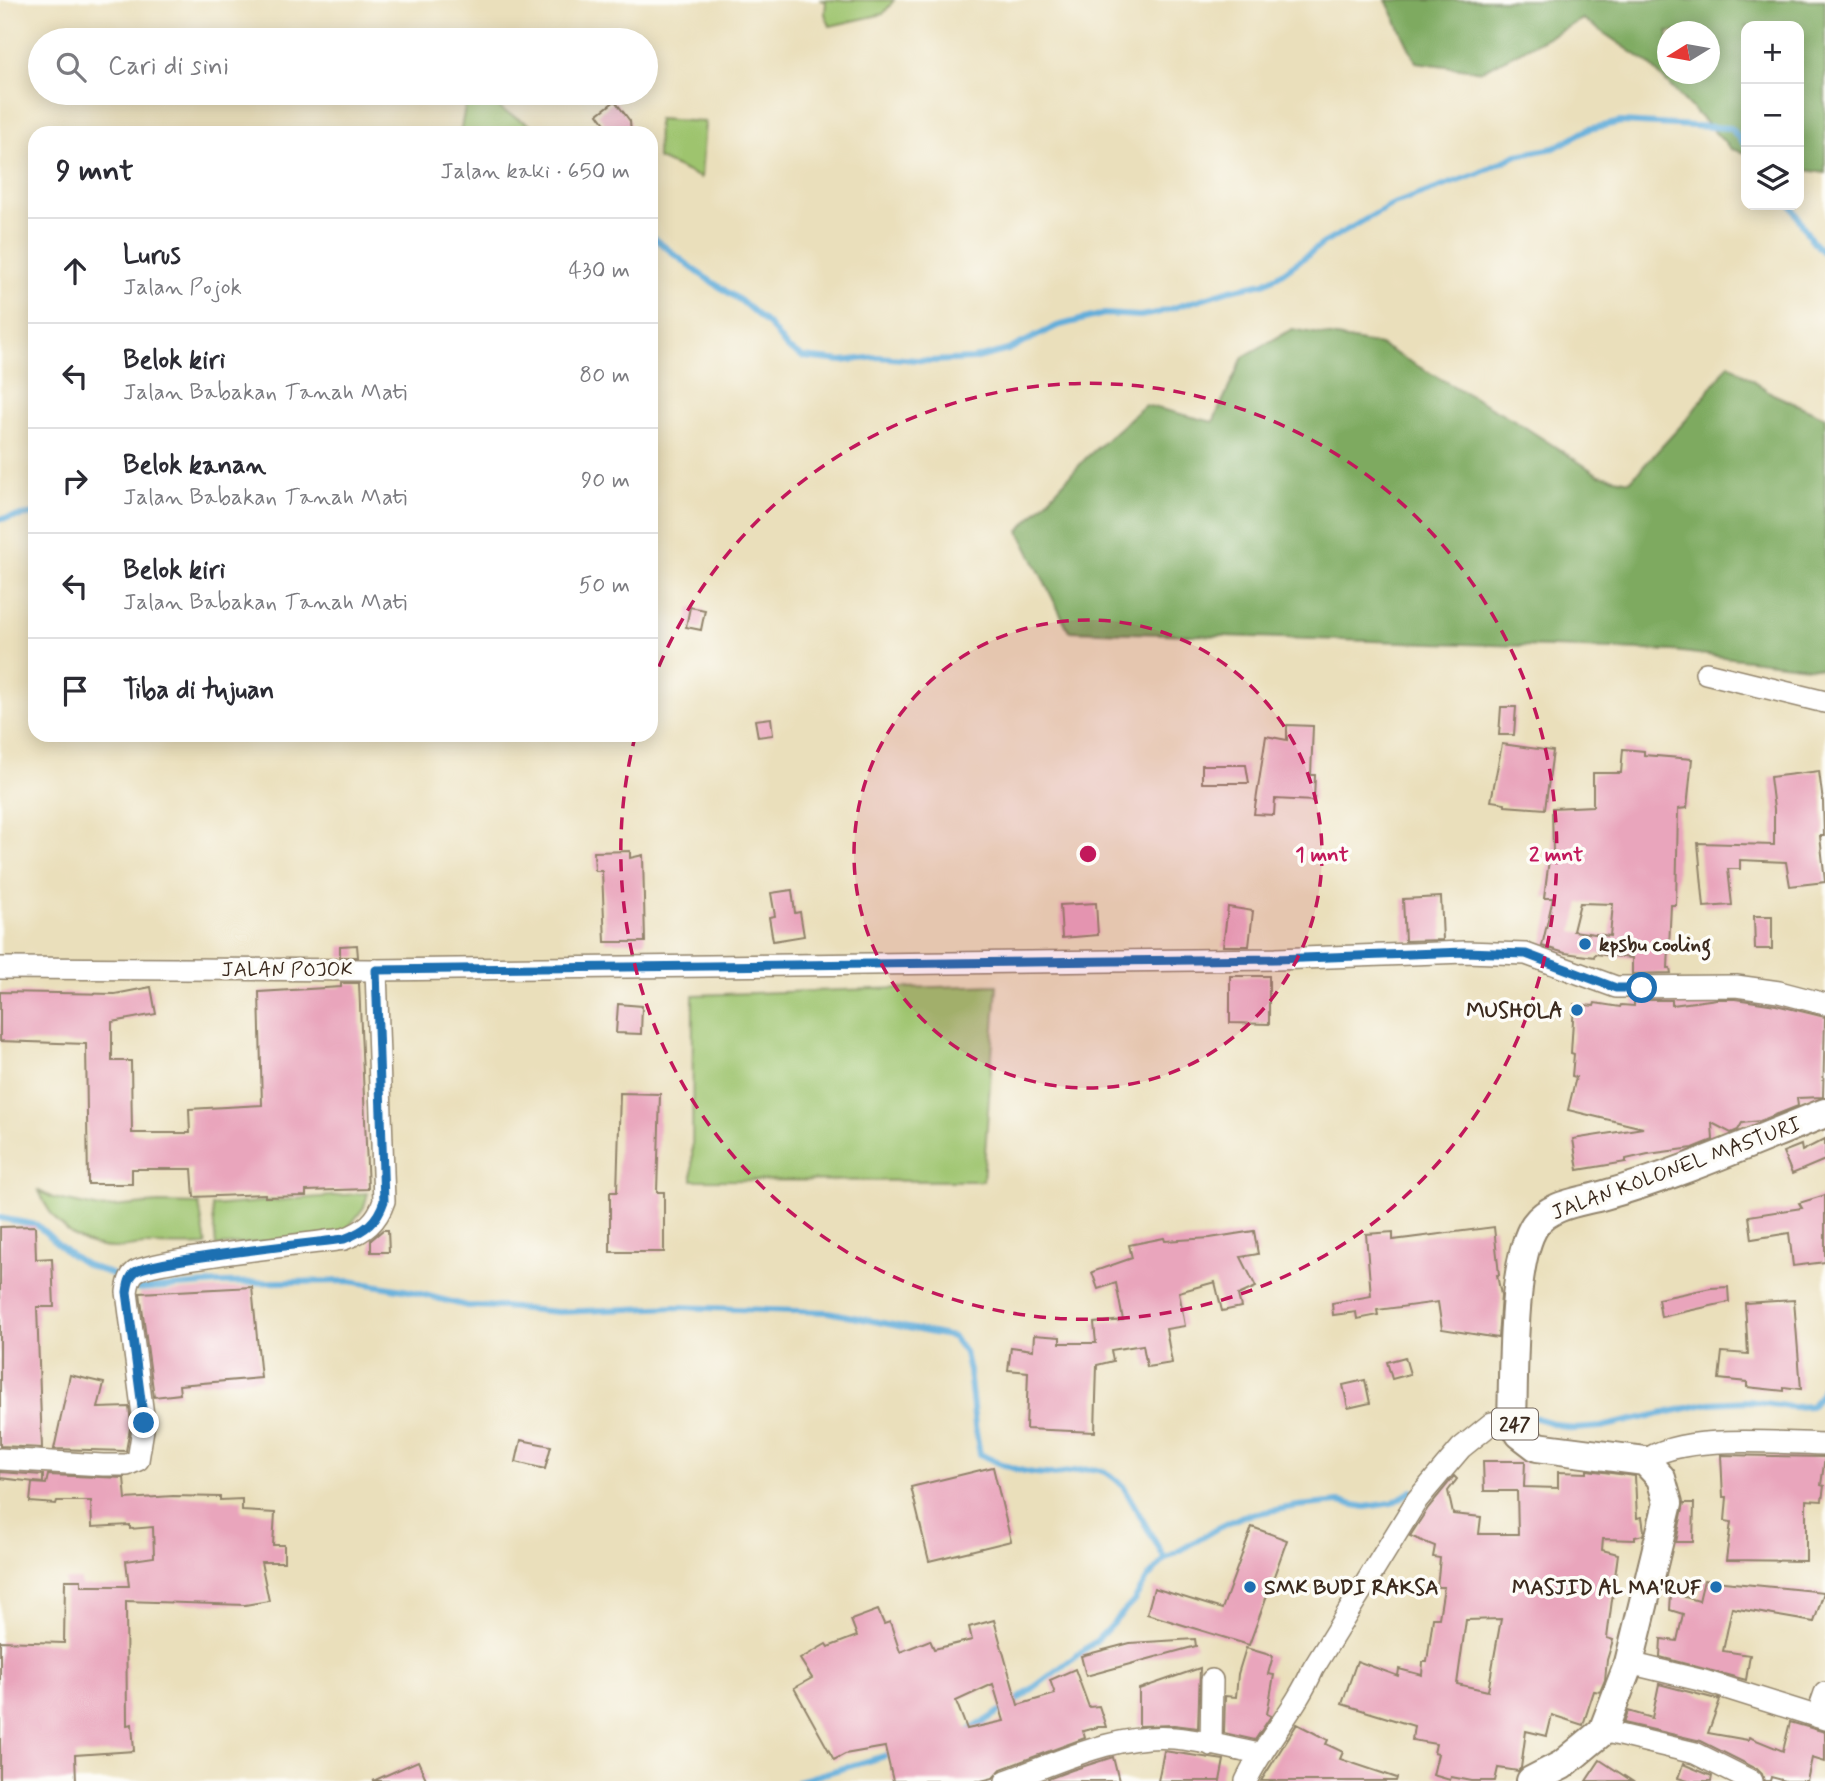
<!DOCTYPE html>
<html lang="id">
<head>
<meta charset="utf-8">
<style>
	body { margin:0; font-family:Mynerve,sans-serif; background:#f2f2f3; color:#2b2b33 }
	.controls { position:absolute; right:21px; top:21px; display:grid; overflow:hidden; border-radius:14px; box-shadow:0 4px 18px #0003 }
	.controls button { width:63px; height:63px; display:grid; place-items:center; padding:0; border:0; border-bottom:2px solid #e1e1e2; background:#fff; color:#2b2b33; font:35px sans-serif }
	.compass { position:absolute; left:1657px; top:21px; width:63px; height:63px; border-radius:50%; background:#fff; box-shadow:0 4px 18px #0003; rotate:259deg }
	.stop { position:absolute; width:21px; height:21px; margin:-16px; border:5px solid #1f6fb2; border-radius:50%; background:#fff }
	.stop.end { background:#1f6fb2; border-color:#fff; box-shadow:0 2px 7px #0008 }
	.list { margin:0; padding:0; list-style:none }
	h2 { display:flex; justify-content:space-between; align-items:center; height:91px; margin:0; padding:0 28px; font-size:30px }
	h2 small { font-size:23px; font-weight:400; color:#7c7c81 }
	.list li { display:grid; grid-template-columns:46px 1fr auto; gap:21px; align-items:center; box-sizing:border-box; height:105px; padding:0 28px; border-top:2px solid #e1e1e2 }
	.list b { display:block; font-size:26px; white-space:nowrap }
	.list p { margin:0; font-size:23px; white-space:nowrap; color:#7c7c81 }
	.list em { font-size:23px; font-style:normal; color:#7c7c81 }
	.icon { flex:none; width:38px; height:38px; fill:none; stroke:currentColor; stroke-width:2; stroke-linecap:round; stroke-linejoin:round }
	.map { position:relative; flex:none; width:1825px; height:1781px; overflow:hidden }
	.search { position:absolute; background:#fff; box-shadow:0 4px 18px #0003; left:28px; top:28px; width:630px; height:77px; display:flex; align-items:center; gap:18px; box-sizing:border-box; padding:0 24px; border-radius:38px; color:#7c7c81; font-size:26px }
	.panel { position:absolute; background:#fff; box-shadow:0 4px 18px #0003; left:28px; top:126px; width:630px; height:616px; border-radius:21px }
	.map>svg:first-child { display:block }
</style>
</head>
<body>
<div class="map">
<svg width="1825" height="1781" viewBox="0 0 1825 1781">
	<rect width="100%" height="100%" fill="#fdfcf7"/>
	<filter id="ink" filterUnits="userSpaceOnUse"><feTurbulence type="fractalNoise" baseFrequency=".0143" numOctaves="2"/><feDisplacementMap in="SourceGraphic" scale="14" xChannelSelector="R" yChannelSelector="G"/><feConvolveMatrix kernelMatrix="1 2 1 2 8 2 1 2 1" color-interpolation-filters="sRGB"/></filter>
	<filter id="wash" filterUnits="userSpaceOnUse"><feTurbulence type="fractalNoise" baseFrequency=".00686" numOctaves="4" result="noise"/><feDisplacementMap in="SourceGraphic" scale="28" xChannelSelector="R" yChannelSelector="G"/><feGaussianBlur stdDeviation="1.57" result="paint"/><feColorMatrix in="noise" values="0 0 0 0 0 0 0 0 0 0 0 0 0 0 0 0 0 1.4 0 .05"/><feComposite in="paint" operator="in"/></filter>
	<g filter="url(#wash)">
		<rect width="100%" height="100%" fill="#eadfbb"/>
		<g fill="#9ec46e" stroke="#6c7746" stroke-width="2">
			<polygon points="820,0 894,0 883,14 830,26 825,14 826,1"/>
			<polygon points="468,93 481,93 505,112 547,133 460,133"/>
			<polygon points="658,119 705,122 701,178 657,158"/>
			<polygon points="997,985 983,1181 692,1180 693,995"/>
			<path d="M39 1191 53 1198 100 1208 159 1203 199 1204 206 1245C186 1246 166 1245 145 1245 134 1245 123 1249 113 1248 77 1247 52 1223 39 1191Z"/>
			<polygon points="368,1193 364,1207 342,1236 216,1246 212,1206"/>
		</g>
		<g fill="#7eaa61" stroke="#5c6a40" stroke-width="2" fill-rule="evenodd">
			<path d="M1386 0H1825V173L1799 169V26H1746V153L1731 149 1648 63 1583 19 1482 71 1416 62ZM1668 32H1710V74H1668Z"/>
			<polygon points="1292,329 1380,345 1514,420 1599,475 1630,481 1687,419 1729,364 1773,394 1825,417 1825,669 1673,651 1069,631 1019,531 1087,457 1145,405 1213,422 1243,357"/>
		</g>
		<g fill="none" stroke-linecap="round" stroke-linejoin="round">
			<g stroke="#62adda" stroke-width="6">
				<polyline points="1791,205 1810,238 1825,254"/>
				<polyline points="651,236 700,274 741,301 770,326 787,348 803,357 842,361 877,357 930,361 973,359 1008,350 1057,326 1104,314 1140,316 1157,313 1230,290 1264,283 1281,274 1324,243 1391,205 1477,174 1517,155 1554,148 1589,129 1621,122 1730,128 1746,145"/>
				<polyline points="0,519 35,514"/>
				<path d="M0 1218 37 1225 67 1252 85 1264 121 1278 138 1289 219 1283 350 1281 409 1291 467 1306 503 1307 558 1312 676 1307 828 1312 953 1337 965 1353 969 1371 975 1426 980 1454C1001 1465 1024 1474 1047 1474 1080 1475 1094 1456 1123 1486L1165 1559"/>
				<polyline points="1519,1413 1573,1429 1601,1427 1710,1403 1748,1401 1793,1407 1811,1406 1821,1394 1825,1382"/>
				<polyline points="969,1731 1016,1701 1096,1641 1134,1601 1147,1579 1165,1559 1218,1528 1243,1516 1298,1506 1339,1502 1365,1507 1392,1503 1412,1491"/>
				<polyline points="799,1781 895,1753"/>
			</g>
		</g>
		<g id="blocks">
			<g fill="#e9a5bc" fill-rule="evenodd">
				<polygon points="615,101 630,121 631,133 612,133 598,114"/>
				<polygon points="690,607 705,610 701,630 686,627"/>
				<polygon points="1501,707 1516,707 1514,735 1499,735"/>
				<polygon points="771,718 773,735 758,737 755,720"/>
				<polygon points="1287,725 1313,726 1311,775 1315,775 1314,801 1275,799 1274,815 1254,814 1266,736 1287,740"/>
				<polygon points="1502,744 1553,751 1545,809 1505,806 1505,803 1491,801"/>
				<path d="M1623 749 1644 751V755L1692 759 1687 808 1678 809 1676 905H1671L1668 968H1670L1671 973 1632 974V958L1595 954 1594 957 1565 953 1542 946 1553 898H1544L1550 852H1553L1552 808 1593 806V773H1621ZM1580 903 1613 904 1610 936 1573 931Z"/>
				<polygon points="1202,765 1246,765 1249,783 1202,783"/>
				<polygon points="1819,771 1823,802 1824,836 1820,836 1825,882 1790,886 1786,862 1740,860 1740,869 1728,869 1732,905 1704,907 1698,843 1774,845 1774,809 1770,777"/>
				<polygon points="630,851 630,858 643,855 645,942 605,942 602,871 595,871 594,852"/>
				<polygon points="792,890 795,913 800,912 804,936 773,941 769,917 775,916 771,893"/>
				<polygon points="1441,897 1443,940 1405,941 1403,899"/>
				<polygon points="1096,903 1098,935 1062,938 1060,905"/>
				<polygon points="1228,907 1253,911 1249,946 1223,946"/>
				<polygon points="1754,916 1772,916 1772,949 1755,949"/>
				<polygon points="357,945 358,957 340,957 340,946"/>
				<polygon points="1230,976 1269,976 1269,1024 1230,1023"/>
				<polygon points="341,983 359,983 368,1189 306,1191 306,1196 265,1197 265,1194 194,1197 192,1169 132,1169 132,1184 88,1184 86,1044 0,1041 0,992 115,994 151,987 156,1014 112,1022 112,1061 131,1061 132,1133 190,1133 189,1109 262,1105 259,992 341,987"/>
				<polygon points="1717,999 1735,999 1776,1005 1825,1017 1823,1097 1797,1098 1798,1106 1760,1121 1742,1123 1738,1130 1731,1133 1712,1123 1713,1140 1693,1148 1648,1154 1626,1159 1626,1162 1578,1170 1573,1139 1643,1128 1568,1110 1576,1077 1572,1076 1574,1054 1571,1053 1574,1004 1594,1006 1595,1003 1620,1007 1621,1005 1634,1006 1634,1000 1672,1000 1672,1005"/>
				<polygon points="618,1004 642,1006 641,1034 616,1033"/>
				<polygon points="620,1093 660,1094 657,1192 664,1192 664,1252 610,1252 610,1192 617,1192"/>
				<polygon points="1825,1139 1825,1160 1792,1174 1783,1152 1801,1145 1802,1151"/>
				<polygon points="1825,1195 1825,1262 1793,1266 1789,1233 1752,1239 1749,1216 1802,1208 1799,1203"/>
				<polygon points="35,1226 36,1259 52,1258 54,1307 37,1307 42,1448 0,1446 0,1227"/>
				<polygon points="1494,1227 1499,1275 1497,1275 1501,1295 1498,1338 1442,1329 1438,1302 1377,1310 1378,1315 1357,1319 1356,1312 1333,1315 1332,1303 1371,1296 1366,1234 1393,1232 1393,1240"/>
				<polygon points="383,1230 388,1230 389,1252 371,1252 371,1240"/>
				<polygon points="1254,1231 1258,1254 1241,1257 1256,1287 1238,1295 1241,1307 1222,1311 1215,1282 1179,1292 1185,1326 1166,1329 1172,1363 1147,1367 1143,1345 1111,1350 1113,1361 1097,1365 1095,1432 1026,1429 1028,1372 1008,1370 1011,1347 1033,1350 1034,1335 1060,1337 1060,1343 1096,1343 1094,1323 1123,1320 1116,1283 1098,1289 1092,1272 1132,1258 1129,1245 1164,1238 1165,1241 1210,1238"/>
				<polygon points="252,1287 261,1378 179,1385 180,1394 154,1397 140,1293"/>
				<polygon points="1728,1287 1729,1302 1661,1317 1658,1299 1711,1288"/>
				<polygon points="1794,1300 1801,1389 1784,1387 1784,1391 1747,1387 1747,1382 1719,1379 1722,1352 1748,1354 1745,1303"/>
				<polygon points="1405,1357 1410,1374 1392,1379 1387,1362"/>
				<polygon points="70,1375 104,1383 98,1408 129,1407 131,1423 126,1451 54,1449"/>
				<polygon points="1365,1380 1370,1403 1348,1408 1343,1385"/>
				<polygon points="521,1440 551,1446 545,1469 516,1462"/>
				<polygon points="1721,1455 1825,1457 1821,1485 1824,1486 1822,1501 1806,1500 1806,1561 1726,1560 1731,1522 1725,1521 1727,1497 1723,1497"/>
				<path d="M1483 1461H1525L1524 1487 1558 1488V1472L1587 1473V1470L1635 1476 1637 1518 1642 1517 1644 1531 1643 1535 1635 1537V1540L1603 1539 1602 1550 1618 1554 1607 1638 1613 1640 1607 1660 1605 1680 1600 1692 1594 1691 1583 1725 1552 1715 1547 1736 1526 1731 1521 1768 1518 1771 1498 1768 1495 1781H1472L1451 1777 1450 1780 1433 1775 1438 1754 1434 1753 1436 1744 1412 1740 1414 1726 1342 1704 1357 1661 1398 1676 1399 1669 1422 1675 1423 1662H1427L1433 1618H1439L1444 1587H1437L1440 1558 1433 1557 1435 1546 1410 1536 1428 1508 1454 1476 1457 1479 1448 1491 1453 1514 1481 1517 1479 1534H1518L1517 1491H1484ZM1501 1619 1488 1691 1457 1684 1466 1620Z"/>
				<polygon points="993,1467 1011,1541 929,1561 911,1487"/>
				<polygon points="0,1472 43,1475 43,1483 0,1478"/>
				<polygon points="48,1475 124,1478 126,1499 173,1496 220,1497 220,1500 242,1499 242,1511 275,1513 273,1545 284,1545 284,1562 261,1562 269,1601 245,1605 126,1601 127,1725 132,1724 134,1751 75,1755 76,1781 0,1781 0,1641 64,1643 65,1580 81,1580 81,1586 129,1586 126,1561 154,1557 153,1527 130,1529 130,1525 92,1527 91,1501 57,1501 56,1504 30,1502 32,1483 46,1484"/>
				<polygon points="1684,1503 1694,1503 1693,1542 1676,1542"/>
				<polygon points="1252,1527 1287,1540 1249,1645 1147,1614 1154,1588 1222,1609"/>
				<polygon points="1704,1580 1824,1592 1814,1622 1732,1608 1723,1651 1750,1655 1746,1680 1660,1657 1661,1639 1677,1641 1683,1614 1670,1610 1671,1593 1699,1601"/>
				<path d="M878 1610 884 1624 890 1622 900 1652 930 1640 934 1649 972 1640 969 1627 994 1620 1018 1705 1055 1694 1050 1680 1075 1669 1089 1707 1099 1706 1106 1727H1098L1083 1731 1085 1738 1001 1769 993 1778 981 1781H893L885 1747 845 1754 834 1760 794 1688 812 1678 800 1659 826 1644 828 1647 857 1636 851 1620ZM993 1684 1004 1721 967 1729 956 1701Z"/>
				<polygon points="1195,1639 1196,1646 1086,1676 1081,1656 1130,1643"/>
				<polygon points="1246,1648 1273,1656 1268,1674 1274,1675 1267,1714 1271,1716 1255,1740 1224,1733 1225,1696 1236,1697 1238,1674"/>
				<polygon points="1200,1668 1198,1728 1174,1725 1139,1726 1139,1689"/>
				<polygon points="1659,1684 1720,1700 1708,1733 1748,1740 1749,1737 1783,1751 1790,1722 1825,1732 1825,1762 1812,1758 1807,1781 1786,1781 1771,1777 1770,1781 1764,1781 1762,1774 1757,1769 1701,1741 1624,1723 1628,1711 1652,1718"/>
				<polygon points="1297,1724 1328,1740 1326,1744 1343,1752 1340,1759 1397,1778 1396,1781 1261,1781"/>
				<polygon points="1164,1751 1224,1760 1220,1781 1158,1781"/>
				<polygon points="1113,1757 1119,1781 1049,1781 1048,1779 1072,1770"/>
				<polygon points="1600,1760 1632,1781 1586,1781"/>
				<polygon points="418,1761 427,1781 373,1781"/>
				<polygon points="1683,1764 1712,1776 1711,1781 1688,1781 1678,1778"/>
			</g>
		</g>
	</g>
	<g filter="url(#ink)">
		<use href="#blocks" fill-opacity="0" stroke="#92846c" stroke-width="2"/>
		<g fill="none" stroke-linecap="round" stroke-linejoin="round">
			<defs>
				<g id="minor">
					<polyline points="1706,673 1825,702"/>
					<polyline points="0,968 376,970 1276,959 1465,952 1526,954 1616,987 1736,986 1779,992 1825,1004"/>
					<path d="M0 1459 103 1465H127L138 1460 144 1423 127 1292C128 1285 129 1277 135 1272 149 1260 314 1243 344 1239 365 1231 377 1222 384 1201L376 970"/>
					<path d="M1645 1461C1680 1433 1780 1443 1825 1444"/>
					<polyline points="1629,1663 1704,1681 1825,1719"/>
					<polyline points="1817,1716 1825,1693"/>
					<polyline points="1603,1731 1695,1753 1751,1781"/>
					<polyline points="1211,1745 1212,1680"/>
					<path d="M1006 1781C1059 1762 1116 1733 1174 1738 1202 1740 1231 1749 1259 1754"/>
					<path d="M1246 1781C1265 1741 1296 1709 1313 1669L1417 1500 1461 1448 1492 1423 1512 1419"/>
				</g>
				<path id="major" d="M1531 1781 1562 1765 1603 1731 1629 1663 1668 1503 1661 1478 1645 1461 1537 1447 1520 1434 1512 1419C1514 1373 1511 1261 1535 1225 1549 1205 1579 1202 1601 1196 1678 1175 1751 1142 1825 1113"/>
			</defs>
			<use href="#minor" stroke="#92846c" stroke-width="24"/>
			<use href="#major" stroke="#92846c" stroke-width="32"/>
			<use href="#minor" stroke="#fff" stroke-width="21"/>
			<use href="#major" stroke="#fff" stroke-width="28"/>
		</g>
	</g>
	<g fill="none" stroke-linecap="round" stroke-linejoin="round" filter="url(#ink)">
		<path stroke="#1f6fb2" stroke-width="9" d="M144 1423 127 1292C128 1285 129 1277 135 1272 149 1260 314 1243 344 1239 365 1231 377 1222 384 1201L376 970 1276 959 1465 952 1526 954 1616 988H1642"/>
	</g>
	<circle cx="1088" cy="854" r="234" fill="#c2185b" fill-opacity=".12"/>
	<g fill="none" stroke="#c2185b" stroke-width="3.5" stroke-dasharray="12 9">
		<circle cx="1088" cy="854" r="234"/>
		<path d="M651 686A468 468 0 1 1 635 737"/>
	</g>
	<g fill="#1f6fb2" stroke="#fdfcf7" stroke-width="2.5">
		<circle cx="1585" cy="944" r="7"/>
		<circle cx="1577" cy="1010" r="7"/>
		<circle cx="1250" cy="1587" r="7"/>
		<circle cx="1716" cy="1587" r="7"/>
	</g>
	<g text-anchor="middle" stroke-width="7" stroke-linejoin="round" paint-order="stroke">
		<rect fill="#fdfcf7" stroke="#75695f" stroke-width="2" x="1492" y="1408.5" width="46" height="31" rx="5"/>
		<g font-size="19" font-weight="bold" fill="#3b2a1e">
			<text x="1515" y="1431">247</text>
		</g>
		<g font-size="21" font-weight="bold" fill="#3b2a1e" stroke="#fdfcf7" text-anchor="start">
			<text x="1599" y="951">kpsbu cooling</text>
			<text x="1563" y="1017" text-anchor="end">MUSHOLA</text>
			<text x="1264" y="1594">SMK BUDI RAKSA</text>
			<text x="1702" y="1594" text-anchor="end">MASJID AL MA'RUF</text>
		</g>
		<g font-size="21" fill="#3b2a1e" stroke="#fdfcf7">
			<text x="287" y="976">JALAN POJOK</text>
			<text transform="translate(1676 1168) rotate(-20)" y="7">JALAN KOLONEL MASTURI</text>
		</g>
	</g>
	<circle cx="1088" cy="854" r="10" fill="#c2185b" stroke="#fdfcf7" stroke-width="3.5"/>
	<g font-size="21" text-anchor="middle" font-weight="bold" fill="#c2185b" stroke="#fdfcf7" stroke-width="7" stroke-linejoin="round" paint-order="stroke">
		<text x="1322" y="861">1 mnt</text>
		<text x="1556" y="861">2 mnt</text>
	</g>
</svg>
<div class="controls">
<button>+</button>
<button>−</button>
<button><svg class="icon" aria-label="layers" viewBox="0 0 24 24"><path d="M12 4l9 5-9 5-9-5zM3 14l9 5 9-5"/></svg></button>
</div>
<svg class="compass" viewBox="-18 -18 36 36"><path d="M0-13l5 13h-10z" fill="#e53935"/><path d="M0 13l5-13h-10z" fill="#7c7c81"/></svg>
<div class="stop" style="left:1642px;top:988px"></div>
<div class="stop end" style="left:144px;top:1423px"></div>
<div class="search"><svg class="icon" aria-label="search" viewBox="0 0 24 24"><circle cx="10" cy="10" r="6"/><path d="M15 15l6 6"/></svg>Cari di sini</div>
<section class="panel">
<h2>9 mnt<small>Jalan kaki · 650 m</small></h2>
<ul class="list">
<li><svg class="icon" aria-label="ahead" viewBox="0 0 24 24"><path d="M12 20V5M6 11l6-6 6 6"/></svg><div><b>Lurus</b><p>Jalan Pojok</p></div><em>430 m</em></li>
<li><svg class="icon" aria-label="left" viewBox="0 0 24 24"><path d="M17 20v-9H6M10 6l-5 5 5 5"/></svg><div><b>Belok kiri</b><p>Jalan Babakan Tanah Mati</p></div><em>80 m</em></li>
<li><svg class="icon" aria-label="right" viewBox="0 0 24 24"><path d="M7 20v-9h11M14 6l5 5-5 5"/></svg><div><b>Belok kanan</b><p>Jalan Babakan Tanah Mati</p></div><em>90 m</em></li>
<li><svg class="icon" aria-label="left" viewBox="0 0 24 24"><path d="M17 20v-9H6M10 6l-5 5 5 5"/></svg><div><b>Belok kiri</b><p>Jalan Babakan Tanah Mati</p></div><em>50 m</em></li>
<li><svg class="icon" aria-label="arrive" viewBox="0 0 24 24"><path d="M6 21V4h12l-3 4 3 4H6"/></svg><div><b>Tiba di tujuan</b></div></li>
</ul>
</section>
</div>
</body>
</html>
